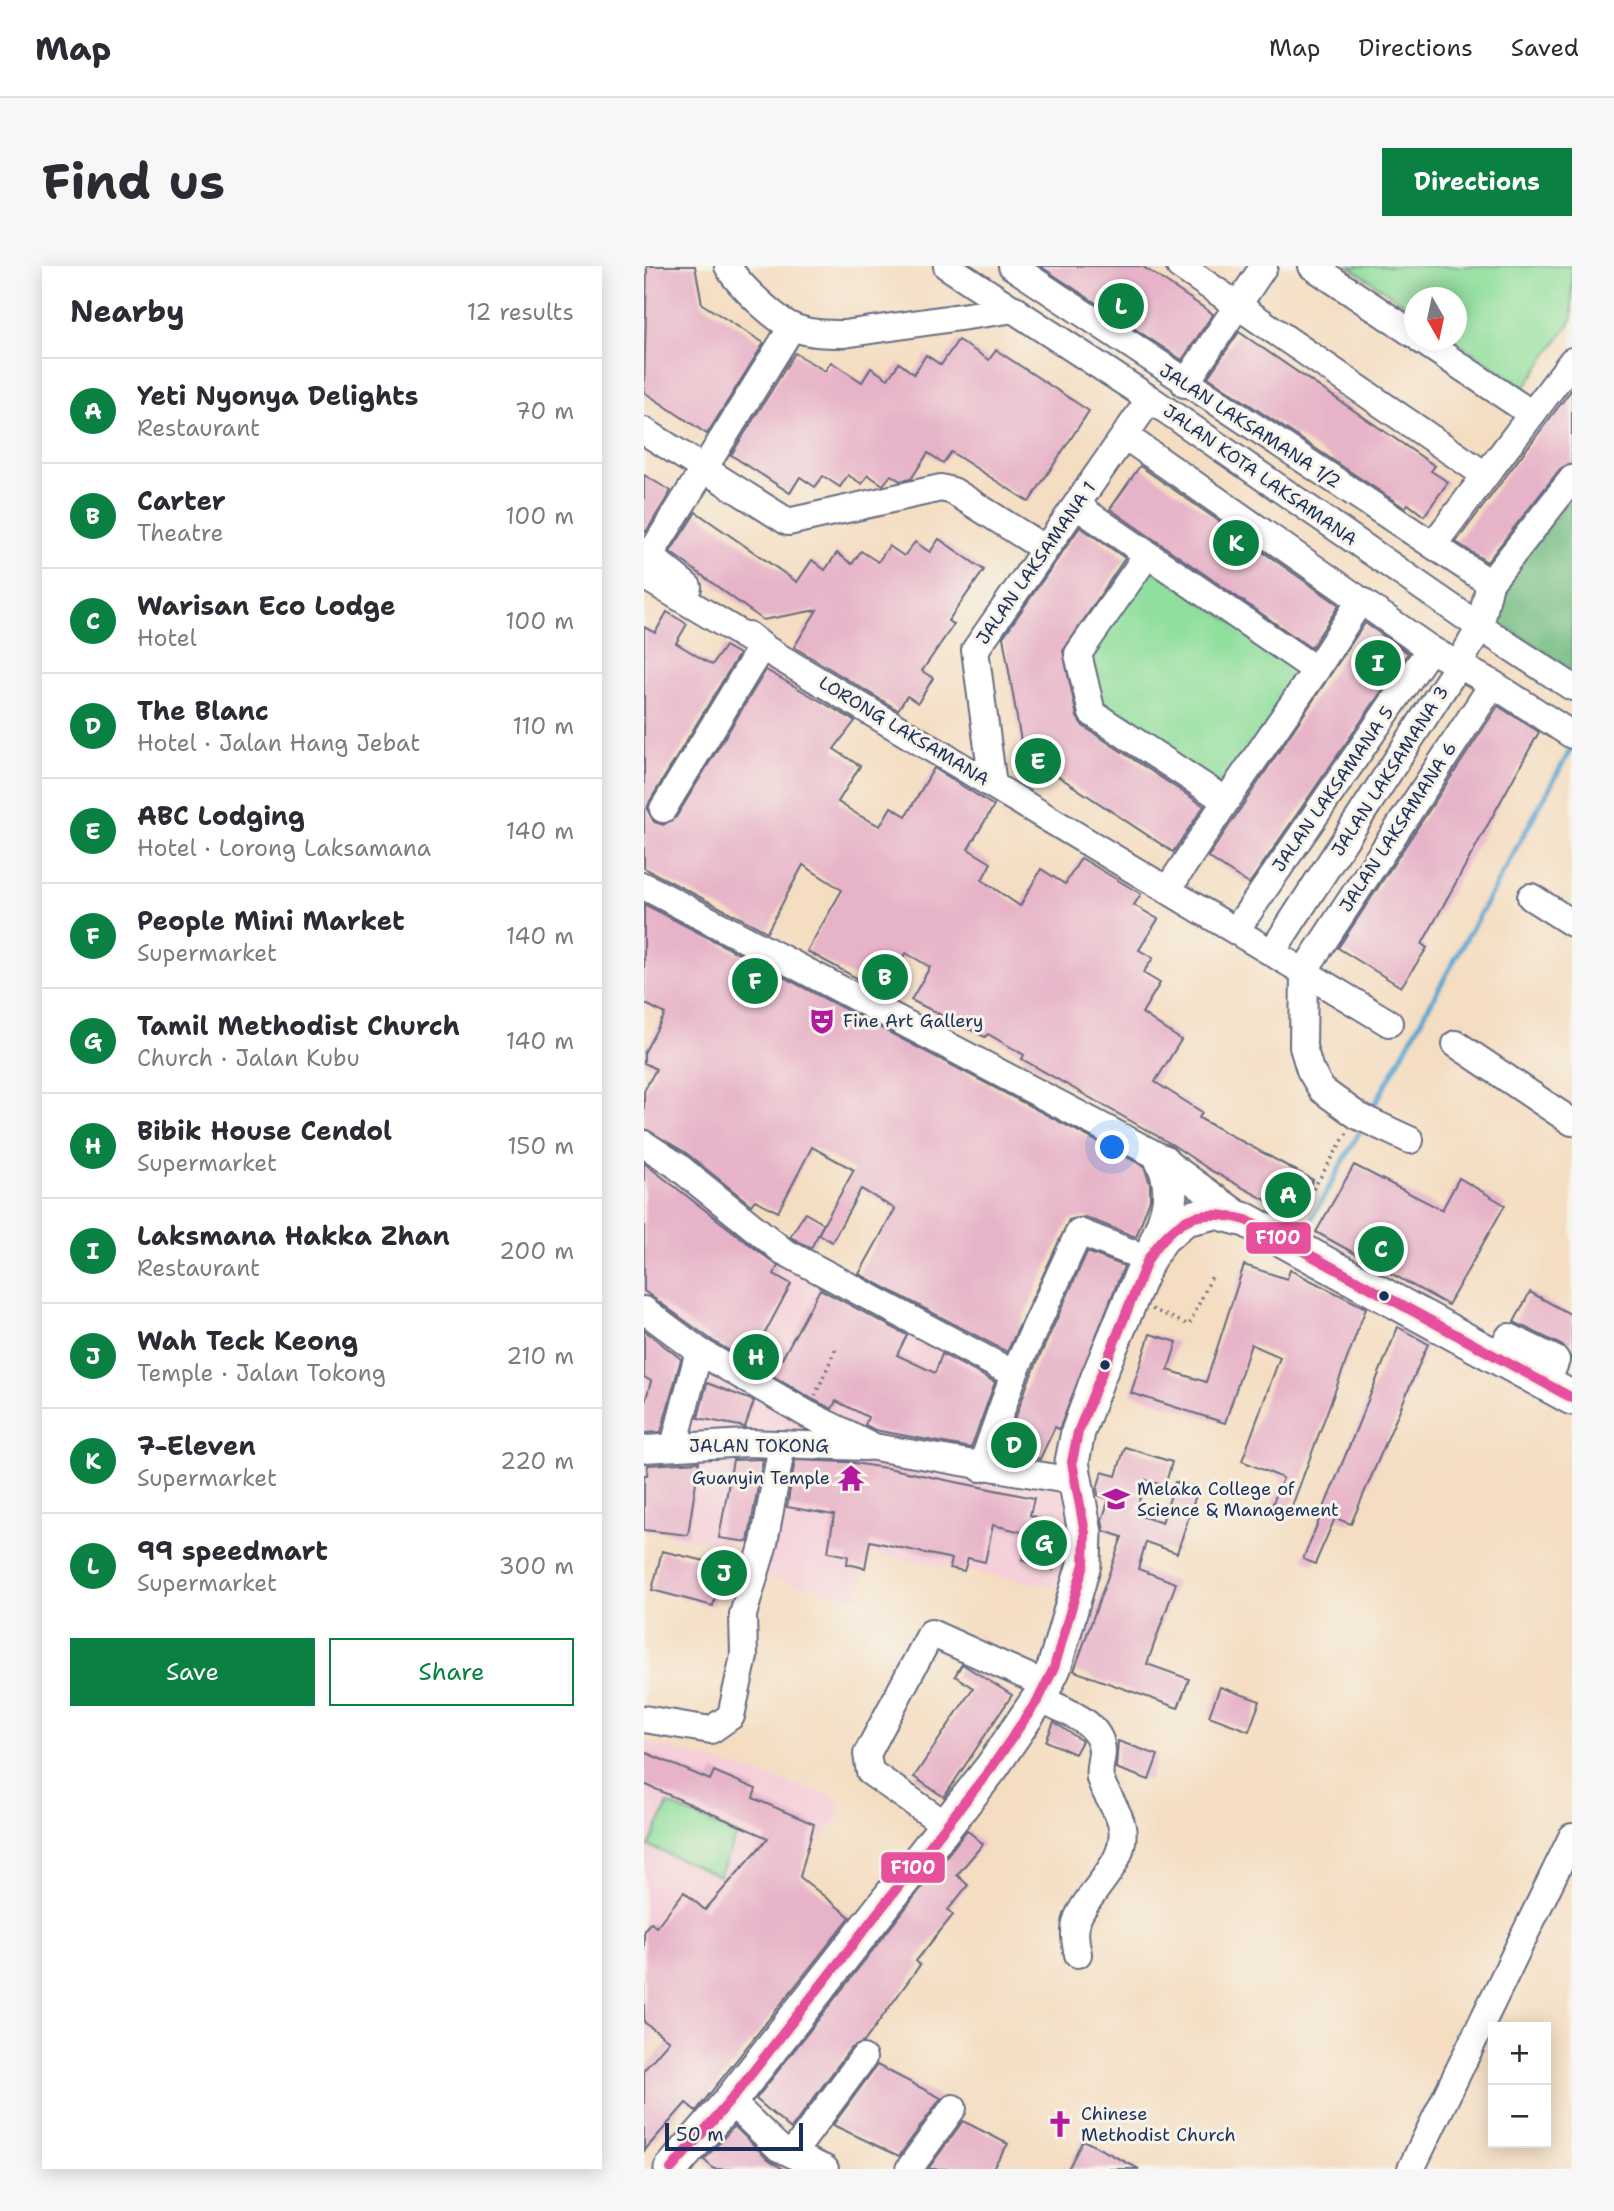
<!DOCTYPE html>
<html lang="en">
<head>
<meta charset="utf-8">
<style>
	body { margin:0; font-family:"Shantell Sans",sans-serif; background:#f7f7f7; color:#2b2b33 }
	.controls { position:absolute; right:21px; bottom:21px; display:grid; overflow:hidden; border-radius:0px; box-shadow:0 4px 18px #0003 }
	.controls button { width:63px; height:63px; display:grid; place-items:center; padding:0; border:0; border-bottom:2px solid #e1e1e2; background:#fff; color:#2b2b33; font:35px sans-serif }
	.compass { position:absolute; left:760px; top:21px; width:63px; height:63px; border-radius:50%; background:#fff; box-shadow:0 4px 18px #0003; rotate:171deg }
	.scale { position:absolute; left:21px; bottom:18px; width:138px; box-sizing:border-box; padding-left:7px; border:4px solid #1b2f5e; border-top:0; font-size:19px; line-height:24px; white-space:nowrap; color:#1b2f5e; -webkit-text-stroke:5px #f7f3e8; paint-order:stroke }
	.you { position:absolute; left:469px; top:882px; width:24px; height:24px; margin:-18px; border:5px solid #fff; border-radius:50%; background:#1a73e8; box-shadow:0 0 0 10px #1a73e833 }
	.badge { display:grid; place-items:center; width:46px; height:46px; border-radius:50%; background:#0b8043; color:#fff; font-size:23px; font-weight:700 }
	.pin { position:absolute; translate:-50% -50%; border:4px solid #fff; box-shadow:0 2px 7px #0006 }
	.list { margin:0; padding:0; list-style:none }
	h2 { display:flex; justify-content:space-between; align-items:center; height:91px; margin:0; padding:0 28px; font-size:30px }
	h2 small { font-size:23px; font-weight:400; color:#7c7c81 }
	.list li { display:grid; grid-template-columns:46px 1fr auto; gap:21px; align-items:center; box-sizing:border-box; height:105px; padding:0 28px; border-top:2px solid #e1e1e2 }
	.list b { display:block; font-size:26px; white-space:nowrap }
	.list p { margin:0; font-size:23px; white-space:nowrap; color:#7c7c81 }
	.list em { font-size:23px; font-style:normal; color:#7c7c81 }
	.actions { display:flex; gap:14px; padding:21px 28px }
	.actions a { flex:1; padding:16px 0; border:2px solid #0b8043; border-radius:0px; text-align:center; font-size:24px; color:#0b8043 }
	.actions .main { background:#0b8043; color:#fff }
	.map { position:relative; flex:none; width:928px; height:1903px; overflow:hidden; border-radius:0px }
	header { display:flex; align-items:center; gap:42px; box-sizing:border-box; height:98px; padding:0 35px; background:#fff; border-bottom:2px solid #e1e1e2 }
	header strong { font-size:33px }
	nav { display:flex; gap:38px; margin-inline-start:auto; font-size:24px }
	.intro { display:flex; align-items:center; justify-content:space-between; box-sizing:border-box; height:168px; padding:0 42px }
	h1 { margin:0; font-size:49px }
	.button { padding:18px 32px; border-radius:0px; background:#0b8043; color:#fff; font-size:24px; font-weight:700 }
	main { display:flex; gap:42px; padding:0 42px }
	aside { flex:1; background:#fff; border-radius:0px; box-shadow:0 4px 18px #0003 }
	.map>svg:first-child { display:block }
</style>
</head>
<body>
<header>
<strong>Map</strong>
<nav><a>Map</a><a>Directions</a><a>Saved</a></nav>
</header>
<div class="intro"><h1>Find us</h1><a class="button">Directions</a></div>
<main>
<aside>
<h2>Nearby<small>12 results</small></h2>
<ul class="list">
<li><span class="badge">A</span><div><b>Yeti Nyonya Delights</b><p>Restaurant</p></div><em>70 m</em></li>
<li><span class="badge">B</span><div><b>Carter</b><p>Theatre</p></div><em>100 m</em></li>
<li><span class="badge">C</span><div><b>Warisan Eco Lodge</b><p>Hotel</p></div><em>100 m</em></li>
<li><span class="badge">D</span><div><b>The Blanc</b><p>Hotel · Jalan Hang Jebat</p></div><em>110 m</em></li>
<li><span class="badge">E</span><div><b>ABC Lodging</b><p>Hotel · Lorong Laksamana</p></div><em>140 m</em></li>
<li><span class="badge">F</span><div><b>People Mini Market</b><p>Supermarket</p></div><em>140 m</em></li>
<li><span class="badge">G</span><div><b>Tamil Methodist Church</b><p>Church · Jalan Kubu</p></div><em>140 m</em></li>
<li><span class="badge">H</span><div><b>Bibik House Cendol</b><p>Supermarket</p></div><em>150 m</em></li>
<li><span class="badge">I</span><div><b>Laksmana Hakka Zhan</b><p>Restaurant</p></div><em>200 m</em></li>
<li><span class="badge">J</span><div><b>Wah Teck Keong</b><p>Temple · Jalan Tokong</p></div><em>210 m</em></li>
<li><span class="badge">K</span><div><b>7-Eleven</b><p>Supermarket</p></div><em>220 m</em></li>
<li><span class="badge">L</span><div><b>99 speedmart</b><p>Supermarket</p></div><em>300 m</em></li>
</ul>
<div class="actions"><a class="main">Save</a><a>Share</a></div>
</aside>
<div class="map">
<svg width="928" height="1903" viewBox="0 0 928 1903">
	<rect width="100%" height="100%" fill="#f7f3e8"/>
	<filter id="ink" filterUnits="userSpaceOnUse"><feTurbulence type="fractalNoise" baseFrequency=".0143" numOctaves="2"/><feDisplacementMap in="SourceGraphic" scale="14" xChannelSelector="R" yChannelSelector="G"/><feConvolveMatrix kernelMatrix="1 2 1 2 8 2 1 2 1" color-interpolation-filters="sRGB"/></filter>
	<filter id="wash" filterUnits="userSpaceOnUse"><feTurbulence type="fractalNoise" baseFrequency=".00686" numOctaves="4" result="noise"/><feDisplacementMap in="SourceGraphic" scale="28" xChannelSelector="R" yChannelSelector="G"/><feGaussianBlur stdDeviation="1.57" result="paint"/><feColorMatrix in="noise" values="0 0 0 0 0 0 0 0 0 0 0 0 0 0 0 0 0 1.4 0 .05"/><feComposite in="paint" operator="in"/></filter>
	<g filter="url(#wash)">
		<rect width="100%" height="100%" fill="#f4ddc1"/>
		<g fill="#f5cfd9">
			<polygon points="0,885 353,1109 323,1195 410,1206 430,1260 413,1321 224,1287 214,1333 122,1311 129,1279 27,1273 34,1190 22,1168 0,1158"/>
			<polygon points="0,1475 188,1529 196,1538 194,1552 181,1569 0,1786"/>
		</g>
		<g fill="#91df9e" stroke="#56877e" stroke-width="2">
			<polygon points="705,0 928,0 928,54 880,122 811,74 813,32 771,32 770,45"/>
			<polygon points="503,300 660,403 577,526 454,444 441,390"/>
			<polygon points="24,1538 93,1569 75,1610 5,1580"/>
		</g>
		<polygon fill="#74be85" stroke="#487672" stroke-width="2" points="928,230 928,404 837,346"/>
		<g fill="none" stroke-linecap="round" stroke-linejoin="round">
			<g stroke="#59a4d1" stroke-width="5">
				<polyline points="726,847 928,481"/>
				<polyline points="667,954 718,861"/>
			</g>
		</g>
		<g id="blocks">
			<g fill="#e7b3c8">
				<polygon points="3,0 51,0 58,38 120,77 63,168 0,126"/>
				<polygon points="396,0 498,0 569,48 538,94"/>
				<polygon points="595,66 791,200 787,205 804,216 780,250 764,238 761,242 564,111"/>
				<polygon points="314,74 345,94 352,84 445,145 385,236 307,186 299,197 284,187 267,213 256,215 247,209 239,219 224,209 218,218 204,209 196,221 179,210 171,221 156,211 146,227 87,189 151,87 181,105 187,96 218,116 227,102 244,113 255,97 270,108 282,89 297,99"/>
				<polygon points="928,123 928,198 916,203 843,296 812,276"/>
				<polygon points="496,200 695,339 667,382 466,243"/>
				<polygon points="0,209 27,225 2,266 0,264"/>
				<polygon points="52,246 153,316 168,294 181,304 193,287 208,298 217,285 234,296 245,280 260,290 271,276 286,286 295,273 340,304 304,355 310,358 278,405 289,412 274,437 263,430 254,444 150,381 173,344 119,354 26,286"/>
				<polygon points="436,261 481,292 419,385 433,451 439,460 560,540 529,586 379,487 359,371"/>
				<polygon points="23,346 43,358 32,377 68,399 81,380 95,388 6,535 3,543 10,556 19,559 32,551 122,404 211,455 190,483 216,500 194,536 216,550 236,560 247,541 262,550 290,502 350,540 324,583 347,597 338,614 376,640 397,603 421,618 437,592 497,628 490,639 514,653 495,684 509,692 499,707 516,717 498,747 537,774 511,816 558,846 555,852 669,914 649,949 566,904 529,879 378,793 380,789 344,768 341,771 267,734 286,701 262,687 238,726 163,685 198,624 159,599 123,666 0,602 0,361 11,367"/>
				<polygon points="721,357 764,387 605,618 564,591"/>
				<polygon points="854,440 895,466 778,678 783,682 757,721 694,682"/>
				<polygon points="0,638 500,900 506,918 506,933 492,971 441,951 425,954 363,1086 215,1008 251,943 217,923 188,976 174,968 210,904 168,881 134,946 111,934 107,939 41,886 0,862 0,825 12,803 0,797 0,787 21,748 0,737"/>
				<polygon points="0,897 134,1000 130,1008 147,1018 114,1080 138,1093 176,1023 263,1069 253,1089 291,1107 298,1088 351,1116 327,1182 231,1164 221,1159 224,1151 192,1135 188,1143 170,1134 69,1075 0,1025"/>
				<polygon points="710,899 798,944 815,912 861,939 804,1039 672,966"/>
				<polygon points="161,947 180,958 167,982 146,971"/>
				<polygon points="443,986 480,1000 415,1163 411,1161 396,1193 359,1187 385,1114"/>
				<polygon points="600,999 643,1013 646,1004 722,1042 645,1248 627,1242 639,1212 598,1195 636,1091 607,1078 581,1157 487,1127 506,1068 533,1076 524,1104 562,1116"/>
				<polygon points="886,1026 928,1049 928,1094 919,1080 870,1056"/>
				<polygon points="754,1061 784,1078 707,1258 691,1252 671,1298 659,1293"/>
				<polygon points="0,1064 37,1093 17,1166 0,1167 0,1140 7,1115 0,1111"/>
				<polygon points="63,1117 110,1135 101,1161 54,1152"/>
				<polygon points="481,1181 528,1196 521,1220 502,1214 491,1248 518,1257 531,1216 554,1223 533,1287 502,1276 494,1303 532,1317 503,1398 545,1413 534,1442 430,1405 478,1271 460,1265 458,1254 465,1233 454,1229 453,1223 458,1206 472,1210"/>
				<polygon points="119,1193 104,1276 75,1272 89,1194"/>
				<polygon points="151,1194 203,1196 248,1203 390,1232 386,1249 420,1260 421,1266 409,1304 378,1294 386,1268 349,1259 341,1296 324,1292 320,1305 306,1302 308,1293 226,1275 221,1302 203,1298 204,1290 184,1286 190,1249 143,1241"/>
				<polygon points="55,1196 44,1269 0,1264 0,1209 3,1209 4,1199"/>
				<polygon points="18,1285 96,1303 92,1318 75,1314 69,1340 8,1324"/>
				<polygon points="318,1398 368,1429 300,1531 270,1511 329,1422 311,1410"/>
				<polygon points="576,1421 616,1435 605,1465 565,1450"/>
				<polygon points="410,1456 438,1475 431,1488 402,1475"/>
				<polygon points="474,1475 514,1489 505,1514 472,1502"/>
				<polygon points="0,1486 66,1514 70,1505 112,1523 109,1532 170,1558 156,1611 206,1651 52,1845 42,1837 0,1885 0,1804 25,1775 0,1756 0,1664 7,1656 12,1661 40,1626 61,1644 124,1572 0,1518"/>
				<polygon points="323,1564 339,1578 313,1609 324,1619 304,1644 309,1649 272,1695 276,1699 220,1776 206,1783 147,1863 112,1833"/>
				<polygon points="233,1799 297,1832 255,1890 189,1859"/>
				<polygon points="319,1855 364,1878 348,1903 284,1903"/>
				<polygon points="90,1860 124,1893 139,1903 70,1903 60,1894"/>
				<polygon points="439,1874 495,1903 424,1903"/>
			</g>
		</g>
	</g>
	<g filter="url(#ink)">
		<use href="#blocks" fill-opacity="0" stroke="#676c81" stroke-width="2"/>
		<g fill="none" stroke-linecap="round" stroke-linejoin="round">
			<defs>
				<g id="minor">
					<path d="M84 0C92 17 134 56 151 62 167 68 183 68 200 68L371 43"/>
					<polyline points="303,0 506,133 836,361 928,421"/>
					<polyline points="368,0 846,317"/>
					<polyline points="536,0 841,209"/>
					<polyline points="668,0 771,69"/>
					<polyline points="777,74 888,148"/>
					<polyline points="541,118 620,0"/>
					<polyline points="0,165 144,256 297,222 309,225 401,283"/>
					<polyline points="481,170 786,383 849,418 928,469"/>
					<polyline points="433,240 672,404 582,535 448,447 434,388 503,289"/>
					<polyline points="789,279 928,95"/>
					<polyline points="0,285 44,321"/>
					<polyline points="0,299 148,61"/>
					<polyline points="0,310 745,757"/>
					<polyline points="672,404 716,335"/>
					<polyline points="349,519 331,384 506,133"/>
					<polyline points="19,543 118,380 104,369"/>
					<polyline points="0,620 512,889 598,951"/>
					<polyline points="524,623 582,535"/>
					<polyline points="887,631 928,657"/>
					<polyline points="592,664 786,383"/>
					<polyline points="628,686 815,398 836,361 846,317 928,213"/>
					<polyline points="812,778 928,856"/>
					<polyline points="766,874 714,850 678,824 666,804 659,781 660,705 849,418"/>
					<polyline points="0,878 32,899 139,985 370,1108 435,966 504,993"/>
					<polyline points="0,1044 55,1085 163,1148 230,1181 429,1215"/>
					<polyline points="852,1091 865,1071 912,1094 903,1118"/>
					<polyline points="30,1180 55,1085"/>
					<polyline points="0,1183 103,1177 222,1181"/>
					<polyline points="337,1202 370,1108"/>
					<path d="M395 1432C418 1444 457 1455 458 1485 458 1494 454 1503 456 1512 461 1530 475 1543 478 1561 484 1596 447 1622 434 1651 429 1664 431 1676 434 1688"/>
					<polyline points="0,1453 67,1464 87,1450 100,1390 99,1349 120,1277 138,1179"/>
					<polyline points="302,1559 226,1506 223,1488 287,1367 402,1419"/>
					<polyline points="86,1835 135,1882 181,1903"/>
					<polyline points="148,1888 219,1792"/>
					<polyline points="265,1903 309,1842"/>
					<polyline points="767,1903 928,1571"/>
				</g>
				<g id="major">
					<path d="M512 976C524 949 533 922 518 895"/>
					<polyline points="27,1903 86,1835 348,1501 395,1432 410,1402 440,1298 441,1267 428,1196 434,1166 454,1111 504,993 518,972 541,953 572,946 602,954 928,1132"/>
				</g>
			</defs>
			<use href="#minor" stroke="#676c81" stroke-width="30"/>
			<use href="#major" stroke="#676c81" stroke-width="37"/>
			<g stroke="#676c81" stroke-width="3.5" stroke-dasharray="2 5" stroke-linecap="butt">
				<polyline points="651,953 703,867"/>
				<polyline points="508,1043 545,1059 569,1008"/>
				<polyline points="171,1130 193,1080"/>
			</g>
			<use href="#minor" stroke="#fff" stroke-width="26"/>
			<use href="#major" stroke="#fff" stroke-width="33"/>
			<defs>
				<path id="bus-1" d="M27 1903 86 1835 348 1501 395 1432 410 1402 440 1298 441 1267 428 1196 434 1166 504 993C532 951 554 941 602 954L928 1132"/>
			</defs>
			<use href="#bus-1" stroke="#f7f3e8" stroke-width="16"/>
			<use href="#bus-1" stroke="#e6509d" stroke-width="10"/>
		</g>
	</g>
	<defs>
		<symbol id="theatre-bare" viewBox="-9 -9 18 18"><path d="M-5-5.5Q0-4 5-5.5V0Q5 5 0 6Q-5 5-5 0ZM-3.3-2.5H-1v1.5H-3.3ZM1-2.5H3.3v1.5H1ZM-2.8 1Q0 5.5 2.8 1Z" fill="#b5179e" stroke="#f7f3e8" stroke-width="2.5" paint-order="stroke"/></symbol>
		<symbol id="temple-bare" viewBox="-9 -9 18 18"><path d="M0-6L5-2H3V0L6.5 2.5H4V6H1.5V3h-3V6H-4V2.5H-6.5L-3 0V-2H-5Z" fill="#b5179e" stroke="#f7f3e8" stroke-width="2.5" paint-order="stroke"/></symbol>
		<symbol id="university-bare" viewBox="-9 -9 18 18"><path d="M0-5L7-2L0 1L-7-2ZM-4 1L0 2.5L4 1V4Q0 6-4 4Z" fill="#b5179e" stroke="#f7f3e8" stroke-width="2.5" paint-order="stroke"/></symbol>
		<symbol id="church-bare" viewBox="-9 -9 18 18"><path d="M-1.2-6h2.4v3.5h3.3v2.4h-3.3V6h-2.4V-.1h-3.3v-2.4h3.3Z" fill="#b5179e" stroke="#f7f3e8" stroke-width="2.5" paint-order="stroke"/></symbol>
	</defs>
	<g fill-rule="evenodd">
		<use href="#theatre-bare" x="159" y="736" width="38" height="38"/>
		<use href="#temple-bare" x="188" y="1193" width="38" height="38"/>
		<use href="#university-bare" x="453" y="1214" width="38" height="38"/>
		<use href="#church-bare" x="397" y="1839" width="38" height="38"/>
	</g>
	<g fill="#1b2f5e" stroke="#f7f3e8" stroke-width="2.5">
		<circle cx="740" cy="1030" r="6"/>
		<circle cx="461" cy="1099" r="6"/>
	</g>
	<g text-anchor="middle" stroke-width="6" stroke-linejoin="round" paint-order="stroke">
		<g font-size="18" fill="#1b2f5e" stroke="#f7f3e8">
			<text transform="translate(606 160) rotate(33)" y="6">JALAN LAKSAMANA 1/2</text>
			<text transform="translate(616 209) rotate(35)" y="6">JALAN KOTA LAKSAMANA</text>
			<text transform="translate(392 297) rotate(-55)" y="6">JALAN LAKSAMANA 1</text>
			<text transform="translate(260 465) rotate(31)" y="6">LORONG LAKSAMANA</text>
			<text transform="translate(746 505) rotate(-57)" y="6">JALAN LAKSAMANA 3</text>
			<text transform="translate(689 523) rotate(-55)" y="6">JALAN LAKSAMANA 5</text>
			<text transform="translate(754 561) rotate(-57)" y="6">JALAN LAKSAMANA 6</text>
			<text x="115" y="1186">JALAN TOKONG</text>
		</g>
		<g font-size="18" fill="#1b2f5e" stroke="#f7f3e8" text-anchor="start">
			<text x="199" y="761">Fine Art Gallery</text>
			<text x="186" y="1218" text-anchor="end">Guanyin Temple</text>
			<text x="493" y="1229">Melaka College of<tspan x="493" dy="21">Science &amp; Management</tspan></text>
			<text x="437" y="1854">Chinese<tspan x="437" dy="21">Methodist Church</tspan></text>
		</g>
	</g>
	<g stroke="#f7f3e8" stroke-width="2.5">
		<rect x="601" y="955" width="67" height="34" rx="7" fill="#e6509d"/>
		<rect x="236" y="1585" width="66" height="33" rx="7" fill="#e6509d"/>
	</g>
	<g font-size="19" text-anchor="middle" font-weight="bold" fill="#fff">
		<text x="634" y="978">F100</text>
		<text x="269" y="1608">F100</text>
	</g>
</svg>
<div class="controls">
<button>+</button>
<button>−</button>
</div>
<svg class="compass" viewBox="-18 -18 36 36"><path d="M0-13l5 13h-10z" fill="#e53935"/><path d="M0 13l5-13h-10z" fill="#7c7c81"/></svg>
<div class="scale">50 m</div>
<div class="you"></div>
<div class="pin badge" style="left:644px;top:929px">A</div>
<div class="pin badge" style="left:241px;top:711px">B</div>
<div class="pin badge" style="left:737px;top:983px">C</div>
<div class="pin badge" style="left:370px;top:1179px">D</div>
<div class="pin badge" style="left:394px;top:495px">E</div>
<div class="pin badge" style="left:111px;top:715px">F</div>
<div class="pin badge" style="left:400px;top:1277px">G</div>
<div class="pin badge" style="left:112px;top:1091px">H</div>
<div class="pin badge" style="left:734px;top:397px">I</div>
<div class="pin badge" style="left:80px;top:1307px">J</div>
<div class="pin badge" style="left:592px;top:277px">K</div>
<div class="pin badge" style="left:477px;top:40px">L</div>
</div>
</main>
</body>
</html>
